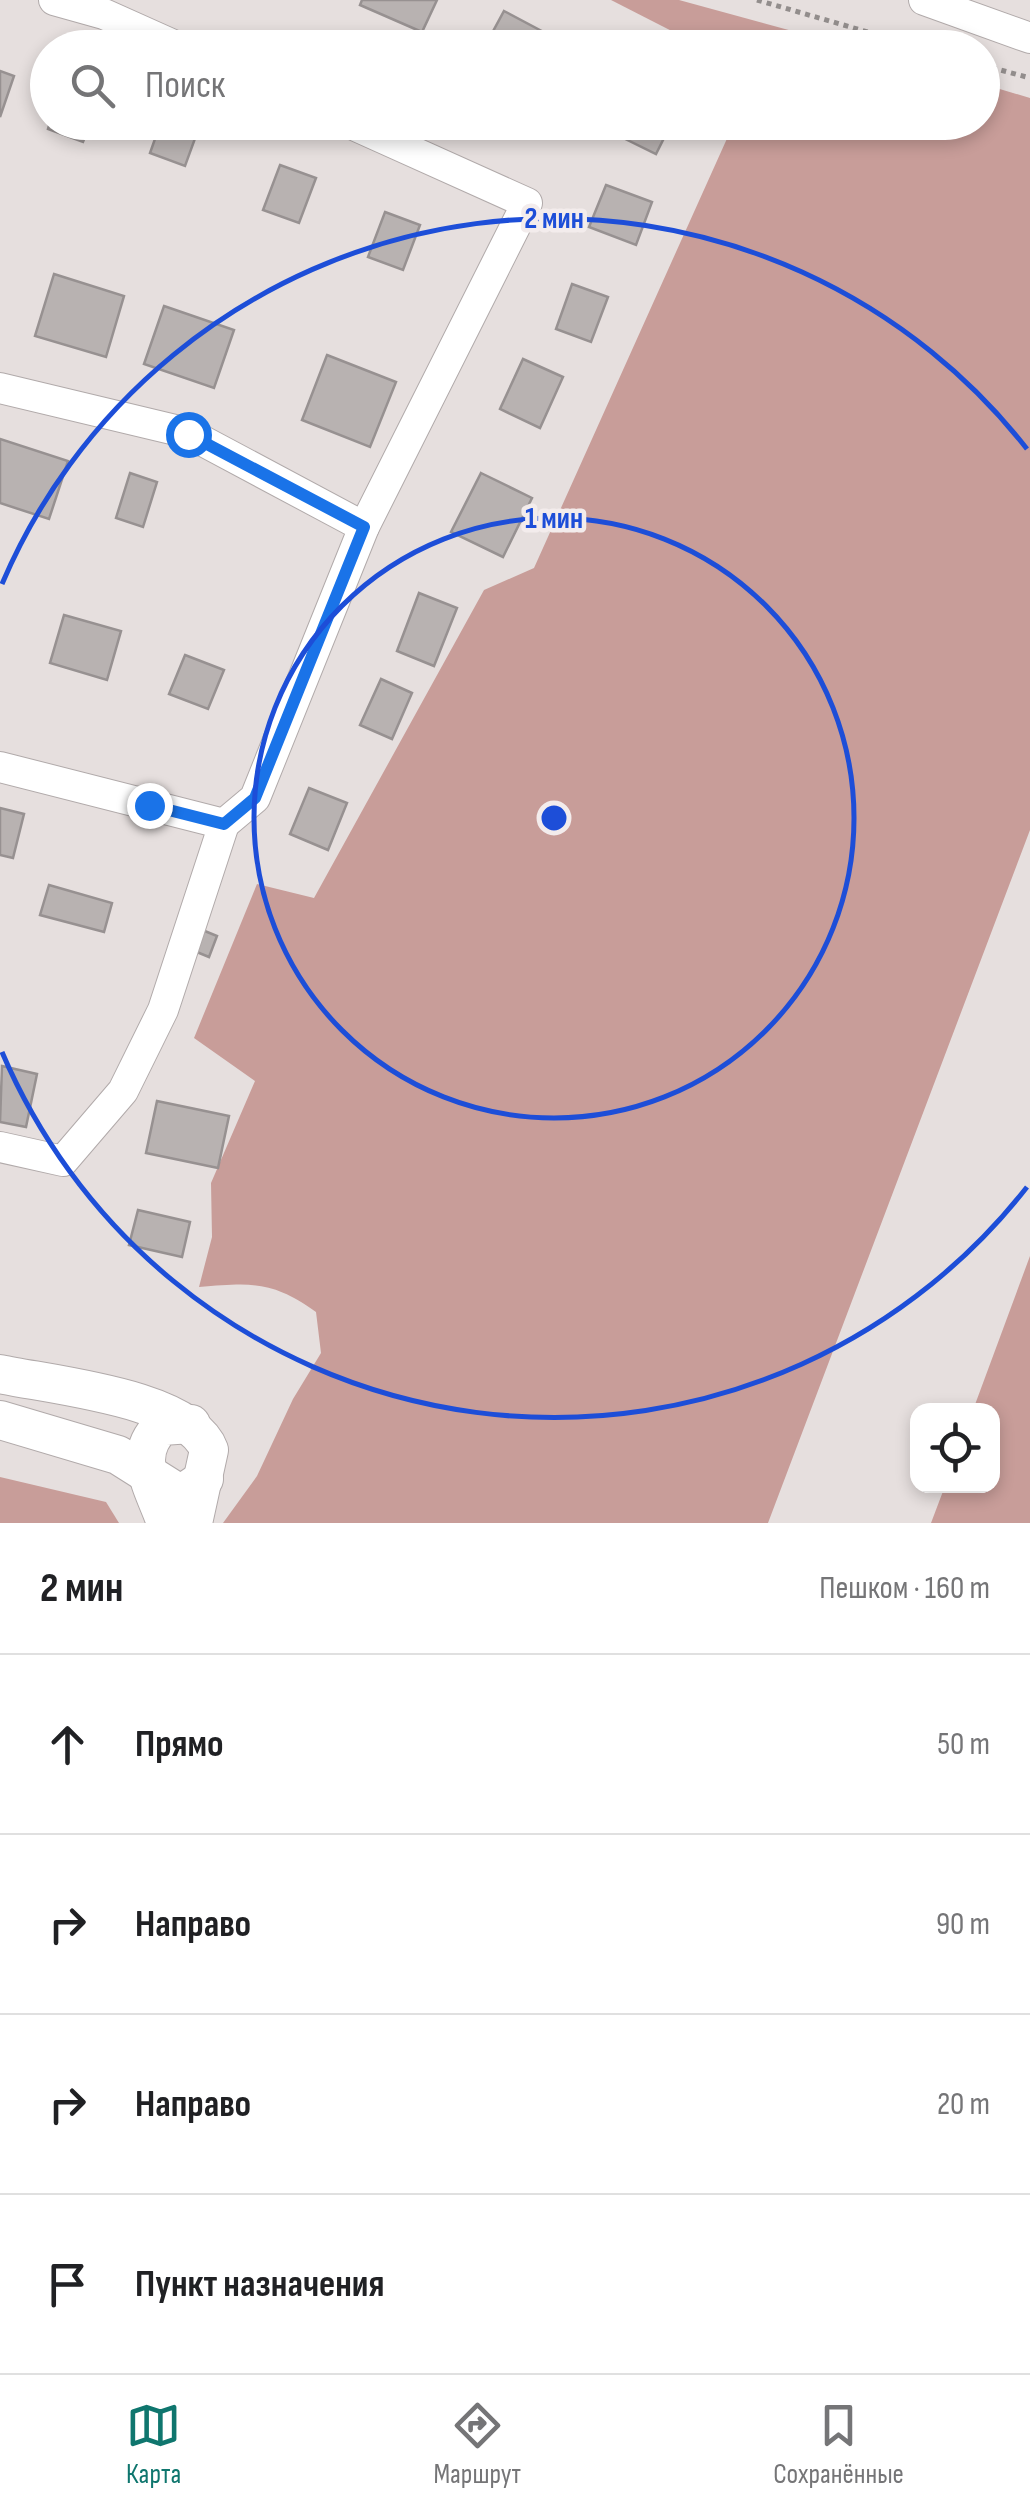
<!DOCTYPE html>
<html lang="ru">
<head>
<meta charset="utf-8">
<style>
	body { margin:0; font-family:"Sofia Sans Condensed",sans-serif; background:#f2f2f2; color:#202124 }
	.controls { position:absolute; right:30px; bottom:30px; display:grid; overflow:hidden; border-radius:20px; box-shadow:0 5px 15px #0003 }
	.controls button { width:90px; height:90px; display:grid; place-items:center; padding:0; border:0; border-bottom:2px solid #e0e0e0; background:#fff; color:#202124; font:50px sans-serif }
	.stop { position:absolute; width:30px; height:30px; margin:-22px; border:8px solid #1a73e8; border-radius:50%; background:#fff }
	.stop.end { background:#1a73e8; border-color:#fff; box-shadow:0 2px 10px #0008 }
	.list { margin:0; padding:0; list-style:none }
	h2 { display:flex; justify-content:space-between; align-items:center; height:130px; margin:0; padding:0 40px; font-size:42px }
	h2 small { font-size:32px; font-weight:400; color:#757577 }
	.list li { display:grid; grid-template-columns:65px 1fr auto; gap:30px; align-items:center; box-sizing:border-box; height:180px; padding:0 40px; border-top:2px solid #e0e0e0 }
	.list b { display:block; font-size:38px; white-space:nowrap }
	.list em { font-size:32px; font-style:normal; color:#757577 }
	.icon { flex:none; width:55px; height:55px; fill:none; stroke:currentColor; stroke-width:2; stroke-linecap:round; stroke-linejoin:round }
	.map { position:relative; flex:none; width:1030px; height:1523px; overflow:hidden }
	.search { position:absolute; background:#fff; box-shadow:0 5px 15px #0003; left:30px; right:30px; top:30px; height:110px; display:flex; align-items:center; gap:25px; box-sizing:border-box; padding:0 35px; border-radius:55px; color:#757577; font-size:38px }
	.sheet { height:850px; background:#fff }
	nav { display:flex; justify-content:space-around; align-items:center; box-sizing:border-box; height:140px; border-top:2px solid #e0e0e0; background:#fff; font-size:28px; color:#757577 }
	nav a { display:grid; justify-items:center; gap:5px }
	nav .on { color:#0f766e }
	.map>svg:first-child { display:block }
</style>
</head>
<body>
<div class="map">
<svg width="1030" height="1523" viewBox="0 0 1030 1523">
	<rect width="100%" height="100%" fill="#e6dfde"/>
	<g fill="#c89d99">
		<polygon points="611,0 679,0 851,47 703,47"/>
		<path d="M983 84 1030 98V830L768 1523H223L257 1476 293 1399 321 1353 316 1312C272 1280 251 1283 199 1287L212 1237 211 1183 255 1081 194 1038 257 884 314 898 484 590 534 568 734 123 982 122Z"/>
		<polygon points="1030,1256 1030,1523 931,1523 945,1486 992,1486 992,1410 973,1410"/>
		<polygon points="0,1477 106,1502 119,1523 0,1523"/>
	</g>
	<g fill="#b8b2b1" stroke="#979191" stroke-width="2.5">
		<polygon points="362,0 437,0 422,32 360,5"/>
		<polygon points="504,11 551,36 545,48 484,48"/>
		<polygon points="0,71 14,76 0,117"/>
		<polygon points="50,122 91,122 83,142 48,129"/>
		<polygon points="161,122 201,122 185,166 150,153"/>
		<polygon points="608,122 672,122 656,154 605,129"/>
		<polygon points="280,165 316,178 299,223 263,210"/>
		<polygon points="606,185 652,202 636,245 589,227"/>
		<polygon points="385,212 420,225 403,270 368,257"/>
		<polygon points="54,274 124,296 106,357 35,336"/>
		<polygon points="572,284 608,297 591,342 556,329"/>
		<polygon points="164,306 234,330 214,388 144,364"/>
		<polygon points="327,355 396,382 370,447 302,420"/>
		<polygon points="523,359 563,377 540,428 500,409"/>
		<polygon points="0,439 68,461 49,519 0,503"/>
		<polygon points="130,473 157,482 143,527 116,518"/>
		<polygon points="481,473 532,498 503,557 451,532"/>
		<polygon points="419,593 457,608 434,666 397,651"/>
		<polygon points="64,615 121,631 107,680 50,663"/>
		<polygon points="185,655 224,670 208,709 169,694"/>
		<polygon points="381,679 412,693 392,739 360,725"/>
		<polygon points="309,788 347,803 328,850 290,834"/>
		<polygon points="0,808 24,814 13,858 0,855"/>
		<polygon points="49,885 112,903 104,932 40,915"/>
		<polygon points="195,927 217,936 209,957 187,948"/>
		<polygon points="2,1066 37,1074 26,1127 0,1122"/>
		<polygon points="157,1101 229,1116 218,1168 146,1153"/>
		<polygon points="138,1210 190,1222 182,1257 129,1245"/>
	</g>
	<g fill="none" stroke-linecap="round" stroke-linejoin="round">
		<defs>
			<g id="minor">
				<polyline points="54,0 104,14 180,48"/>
				<polyline points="924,0 1030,38"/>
				<polyline points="347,122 527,203 364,527"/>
				<polyline points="0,388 188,433 364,527 255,798 224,824 0,767"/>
				<polyline points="0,1147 63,1161 123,1091 163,1010 224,824"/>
			</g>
			<g id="major">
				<path d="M0 1374C51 1385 190 1398 209 1450L193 1523"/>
				<polyline points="0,1420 118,1455 175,1491 186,1491 204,1479"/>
				<path d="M166 1523C154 1488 130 1455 162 1426L191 1424"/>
			</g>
		</defs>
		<use href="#minor" stroke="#b1aaaa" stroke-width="32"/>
		<use href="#major" stroke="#b1aaaa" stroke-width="40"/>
		<g stroke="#928d8c" stroke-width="5" stroke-dasharray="5 5" stroke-linecap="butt">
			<polyline points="757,0 923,48"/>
			<polyline points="982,65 1030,78"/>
		</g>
		<use href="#minor" stroke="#fff" stroke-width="30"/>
		<use href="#major" stroke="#fff" stroke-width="38"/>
	</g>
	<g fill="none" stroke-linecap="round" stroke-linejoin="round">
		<polyline stroke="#1a73e8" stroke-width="12" points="149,805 224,824 255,798 364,527 188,434"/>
	</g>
	<g fill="none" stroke="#1d4ed8" stroke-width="5">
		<circle cx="554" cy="818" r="300"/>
		<path d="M1027 1187A600 600 0 0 1 2 1052M2 584A600 600 0 0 1 1027 449"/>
	</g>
	<circle cx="554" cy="818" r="15" fill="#1d4ed8" stroke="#f3ecec" stroke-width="5"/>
	<g font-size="30" text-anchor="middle" font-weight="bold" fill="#1d4ed8" stroke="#f3ecec" stroke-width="9" stroke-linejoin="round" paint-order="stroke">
		<text x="554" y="228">2 мин</text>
		<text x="554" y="528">1 мин</text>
	</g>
</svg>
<div class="controls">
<button><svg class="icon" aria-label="locate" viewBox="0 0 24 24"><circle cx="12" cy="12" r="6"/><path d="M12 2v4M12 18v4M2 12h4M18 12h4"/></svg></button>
</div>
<div class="stop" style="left:188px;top:434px"></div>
<div class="stop end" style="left:149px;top:805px"></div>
<div class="search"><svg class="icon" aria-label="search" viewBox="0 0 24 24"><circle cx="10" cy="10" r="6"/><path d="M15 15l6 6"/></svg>Поиск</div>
</div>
<section class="sheet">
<h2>2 мин<small>Пешком · 160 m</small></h2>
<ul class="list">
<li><svg class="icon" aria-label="ahead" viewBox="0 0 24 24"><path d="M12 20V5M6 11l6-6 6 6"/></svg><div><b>Прямо</b></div><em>50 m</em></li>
<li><svg class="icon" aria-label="right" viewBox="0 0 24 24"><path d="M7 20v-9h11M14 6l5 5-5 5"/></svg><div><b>Направо</b></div><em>90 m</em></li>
<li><svg class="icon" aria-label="right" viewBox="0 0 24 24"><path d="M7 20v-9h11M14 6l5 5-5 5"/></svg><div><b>Направо</b></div><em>20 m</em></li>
<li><svg class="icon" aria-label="arrive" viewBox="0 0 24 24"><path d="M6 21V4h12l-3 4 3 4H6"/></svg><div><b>Пункт назначения</b></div></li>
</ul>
</section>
<nav>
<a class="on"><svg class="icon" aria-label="map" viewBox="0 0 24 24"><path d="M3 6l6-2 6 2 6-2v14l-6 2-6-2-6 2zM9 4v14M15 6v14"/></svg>Карта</a>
<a><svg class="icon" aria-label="directions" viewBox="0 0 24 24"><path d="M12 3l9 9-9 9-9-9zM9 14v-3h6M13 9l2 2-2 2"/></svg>Маршрут</a>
<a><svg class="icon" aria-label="saved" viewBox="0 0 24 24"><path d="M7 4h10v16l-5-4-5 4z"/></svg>Сохранённые</a>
</nav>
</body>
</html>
